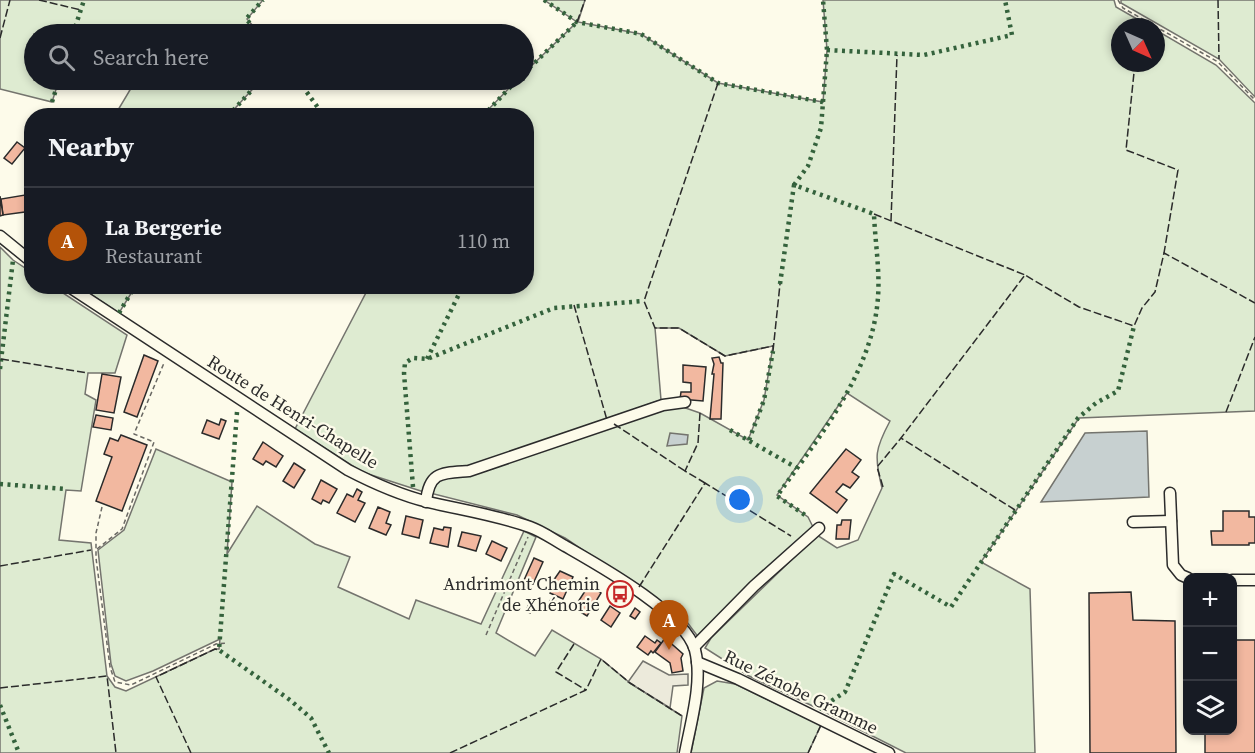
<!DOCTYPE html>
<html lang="en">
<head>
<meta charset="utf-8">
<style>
	body { margin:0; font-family:"Source Serif 4",serif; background:#242831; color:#f1f3f6 }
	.controls { position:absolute; right:18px; bottom:18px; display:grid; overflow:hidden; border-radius:12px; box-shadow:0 3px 9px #0003 }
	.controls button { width:54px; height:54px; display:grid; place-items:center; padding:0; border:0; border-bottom:2px solid #363941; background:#171b24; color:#f1f3f6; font:30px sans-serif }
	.compass { position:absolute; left:1111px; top:18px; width:54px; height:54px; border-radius:50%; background:#171b24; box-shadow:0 3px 9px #0003; rotate:135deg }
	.you { position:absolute; left:740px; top:500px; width:21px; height:21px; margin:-15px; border:4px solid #fff; border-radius:50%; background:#1a73e8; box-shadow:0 0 0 9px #1a73e833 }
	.badge { display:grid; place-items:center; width:39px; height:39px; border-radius:50%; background:#b45309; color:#fff; font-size:20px; font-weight:700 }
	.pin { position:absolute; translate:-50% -50px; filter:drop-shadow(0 2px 3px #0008) }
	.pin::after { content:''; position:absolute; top:32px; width:21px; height:18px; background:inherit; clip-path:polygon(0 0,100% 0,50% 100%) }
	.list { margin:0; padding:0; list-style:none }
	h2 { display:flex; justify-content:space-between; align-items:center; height:78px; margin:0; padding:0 24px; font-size:26px }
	h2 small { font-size:20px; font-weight:400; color:#9ea1a6 }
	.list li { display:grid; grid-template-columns:39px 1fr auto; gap:18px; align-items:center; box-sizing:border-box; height:108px; padding:0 24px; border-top:2px solid #363941 }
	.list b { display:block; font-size:22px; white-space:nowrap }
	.list p { margin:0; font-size:20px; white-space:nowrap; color:#9ea1a6 }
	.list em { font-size:20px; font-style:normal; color:#9ea1a6 }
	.icon { flex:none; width:33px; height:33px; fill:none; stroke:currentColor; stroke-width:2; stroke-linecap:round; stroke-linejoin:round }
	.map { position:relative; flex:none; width:1255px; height:753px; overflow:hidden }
	.search { position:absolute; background:#171b24; box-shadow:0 3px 9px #0003; left:24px; top:24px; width:510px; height:66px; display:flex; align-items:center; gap:15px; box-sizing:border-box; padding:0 21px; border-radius:33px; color:#9ea1a6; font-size:22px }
	.panel { position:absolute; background:#171b24; box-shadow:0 3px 9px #0003; left:24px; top:108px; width:510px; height:186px; border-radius:24px }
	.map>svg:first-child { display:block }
</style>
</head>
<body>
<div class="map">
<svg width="1255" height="753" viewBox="0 0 1255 753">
	<rect width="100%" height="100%" fill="#fdfbea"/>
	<g fill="#deebd1" stroke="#74746e" stroke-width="1.5">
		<polygon points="0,0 263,0 247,19 260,34 34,34 34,80 59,80 52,102 0,89"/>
		<path d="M544 0H585L578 22 641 34 718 83 823 102 827 50 823 0H1114L1116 7 1151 27H1120V63H1156V30L1216 65 1255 103V411L1079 418 981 562 1030 589 1035 753H906L819 709 749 676 705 648 711 638 817 535 837 548 858 540 882 488C874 456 875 449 890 421L847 393 777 495 808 517 813 527 699 638 684 618 565 538 517 515 430 493 433 483 443 478 677 405 700 413 748 440 764 400 773 346 725 356 679 328H655L661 400 467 468 438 472 428 478 424 492 362 472 295 429 369 287 526 286V116L483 115 517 80H524V73L577 22Z"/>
		<polygon points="1121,0 1255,0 1255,97 1219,59 1121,3"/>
		<polygon points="113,80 261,80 228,116 115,115 130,90"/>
		<polygon points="0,247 13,260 31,272 32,286 54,287 127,335 115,373 88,373 85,394 96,400 81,491 66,490 59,540 91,543 107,676 115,687 126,691 215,649 219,649 220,639 153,671 126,681 115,676 111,664 98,550 124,530 156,449 232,482 227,554 257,506 315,544 350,557 338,587 409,619 416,600 481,624 524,531 536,537 496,633 535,656 552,630 601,659 630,683 682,716 677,753 0,753"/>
		<polygon points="80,287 135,287 119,313"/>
		<polygon points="717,681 735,684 821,725 808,753 691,753 704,688"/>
	</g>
	<polygon fill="#eceadb" stroke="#74746e" stroke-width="1.5" points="643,661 669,675 688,674 688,685 673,686 670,708 628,682"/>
	<g fill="#c7d0d0" stroke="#74746e" stroke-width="1.5">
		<polygon points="1147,431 1149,497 1041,502 1085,433"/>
		<polygon points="670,433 688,435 687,444 667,446"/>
	</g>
	<g fill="#f2b8a0" stroke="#2b2b2b" stroke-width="1.5">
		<polygon points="17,142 25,148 12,164 4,158"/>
		<polygon points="25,195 26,201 32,200 32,211 3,215 1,199"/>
		<polygon points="0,196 3,215 0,216"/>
		<polygon points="144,355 158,361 137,417 124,412"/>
		<polygon points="719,357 721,363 723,363 721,419 710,419 714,374 712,374 714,364 712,358"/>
		<polygon points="683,365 706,367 703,401 680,399 681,392 691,392 691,383 683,382"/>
		<polygon points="102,374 121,377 114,413 96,410"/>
		<polygon points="96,415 113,418 111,430 93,427"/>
		<polygon points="221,419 226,421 219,439 202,433 207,420 219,425"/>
		<polygon points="121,435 147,445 122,511 96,501 112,457 104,454 110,438 118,441"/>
		<polygon points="263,442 283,456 276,467 266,461 263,465 253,459"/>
		<polygon points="846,449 861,460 852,472 859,477 850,488 843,484 836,492 847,500 837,513 810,493"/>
		<polygon points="294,463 305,470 294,488 283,481"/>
		<polygon points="321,480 337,489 329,503 323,500 321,504 312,499"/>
		<polygon points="357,489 362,492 358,500 365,503 355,522 337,513 347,494 353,497"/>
		<polygon points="378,507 390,512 386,523 391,525 386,535 369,528"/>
		<polygon points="1223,511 1249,511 1249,517 1255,517 1255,543 1249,543 1249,545 1212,545 1211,531 1223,531"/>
		<polygon points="406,516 423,520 419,538 402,534"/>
		<polygon points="842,520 851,520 849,539 836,539 837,525 841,525"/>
		<polygon points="444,527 451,528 448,547 430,543 434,528 443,530"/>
		<polygon points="462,532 481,536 476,551 458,546"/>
		<polygon points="492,541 507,548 501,561 486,554"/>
		<polygon points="534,558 543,562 533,584 524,580"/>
		<polygon points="560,571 573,577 571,582 573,583 570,590 568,588 563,599 550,593 553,585 551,584"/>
		<polygon points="589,585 601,593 587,616 574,608"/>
		<polygon points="1131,592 1133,620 1175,621 1176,753 1090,753 1089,593"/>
		<polygon points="551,599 557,602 553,610 547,607"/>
		<polygon points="529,604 533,606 530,613 526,611"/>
		<polygon points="610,606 620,613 611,627 601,620"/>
		<polygon points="635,608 640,612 635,619 630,616"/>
		<polygon points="645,636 655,643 657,640 661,643 653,653 651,651 648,655 637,647"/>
		<polygon points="665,638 683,654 681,658 683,671 672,673 670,663 655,652"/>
		<polygon points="1232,640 1255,640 1255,753 1205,753 1205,733 1193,733 1193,730 1232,730"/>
	</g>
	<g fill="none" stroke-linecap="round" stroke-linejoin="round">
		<defs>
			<g id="minor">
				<polyline points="0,236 32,262"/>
				<path d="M68 286 348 470C373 483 400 495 428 502 462 510 496 515 530 527 542 531 554 540 565 546 598 565 685 613 695 650 703 682 691 721 685 753"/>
				<polyline points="1170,493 1173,565 1181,575 1188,578"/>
				<path d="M426 502C429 471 442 473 469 471L663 405 685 402"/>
				<polyline points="1133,522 1171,521"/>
				<polyline points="1232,580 1255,580"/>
				<polyline points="694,647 754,586 819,528"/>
				<polyline points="697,662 738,679 889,753"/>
			</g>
		</defs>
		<use href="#minor" stroke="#2b2b2b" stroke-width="13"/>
		<g stroke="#6a6964" stroke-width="1.5" stroke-dasharray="4.5 3" stroke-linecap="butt">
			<polyline points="1118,0 1123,8 1218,62 1255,100"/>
			<polyline points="102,507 96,533 96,558 110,667 115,682 131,685 216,644 227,643"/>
			<polyline points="97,549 122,529 154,442 134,434 164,363"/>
			<polyline points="486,635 528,537"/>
		</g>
		<use href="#minor" stroke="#fdfbea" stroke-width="10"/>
		<g stroke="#34623c" stroke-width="4.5" stroke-dasharray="3 4.5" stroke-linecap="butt">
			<polyline points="544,0 577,22 641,34 718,83 823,102"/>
			<polyline points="73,34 84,0"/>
			<polyline points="260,34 246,19 263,0"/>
			<polyline points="827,50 924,55 1012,35 1005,0"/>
			<polyline points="524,73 577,22"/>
			<polyline points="298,80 324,116"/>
			<polyline points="52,102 59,80"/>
			<polyline points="228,116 261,80"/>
			<polyline points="483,116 517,80"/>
			<polyline points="794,185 808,166 821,128 827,50 823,0"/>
			<path d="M780 284 794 185 874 214C875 241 880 270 878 297 873 372 819 437 777 496L808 517"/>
			<polyline points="119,313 135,286"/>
			<polyline points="427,359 463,286"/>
			<polyline points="0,369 13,260"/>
			<polyline points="237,412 219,650 290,700 311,718 329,753"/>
			<polyline points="730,430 797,468"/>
			<polyline points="749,440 764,400 773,351"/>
			<polyline points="0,484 66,489"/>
			<polyline points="413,487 404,373 405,363 413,358 427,359 554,308 644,301"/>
			<polyline points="0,705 19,753"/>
			<polyline points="819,709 845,692 894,574 951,607 1078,418 1096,403 1118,391 1134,326"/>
		</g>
		<g stroke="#2b2b2b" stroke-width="1.5" stroke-dasharray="8 3" stroke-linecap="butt">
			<polyline points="39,0 81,10"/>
			<polyline points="1218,0 1219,59"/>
			<polyline points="577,22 585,0"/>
			<polyline points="1138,27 1139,20"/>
			<polyline points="0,38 10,0"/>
			<polyline points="1135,63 1126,150 1178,170 1164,253"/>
			<polyline points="718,83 644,301 655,328 679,328 725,356 773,346"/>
			<polyline points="874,214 1025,275"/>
			<polyline points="891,221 897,55"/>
			<polyline points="574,305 607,420"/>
			<polyline points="773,351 780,284"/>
			<polyline points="1,359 88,373"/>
			<polyline points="1226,412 1255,337"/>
			<polyline points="700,413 698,443 685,471 705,483"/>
			<polyline points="614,424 685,471"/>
			<polyline points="883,487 877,467 901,438"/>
			<polyline points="1015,510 901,438 1025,275 1079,307 1134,326 1142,308 1155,292 1164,253 1255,303"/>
			<polyline points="0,566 91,550"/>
			<polyline points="639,587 705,483 791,536"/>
			<polyline points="574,644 556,672 586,690"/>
			<polyline points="0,688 107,676 116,753"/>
			<polyline points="191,753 156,677 215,649 219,650"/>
			<polyline points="450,753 586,690 601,659 630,683 682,716"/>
			<polyline points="808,753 821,725"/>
		</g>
	</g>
	<defs>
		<symbol id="bus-ring" viewBox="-11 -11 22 22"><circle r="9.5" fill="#fdfbea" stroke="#c62828" stroke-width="1.5"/><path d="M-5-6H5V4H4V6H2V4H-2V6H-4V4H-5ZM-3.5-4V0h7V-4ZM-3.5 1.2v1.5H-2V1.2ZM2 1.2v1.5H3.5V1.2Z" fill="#c62828"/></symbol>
	</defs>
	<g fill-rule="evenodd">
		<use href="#bus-ring" x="605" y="579" width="30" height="30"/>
	</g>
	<g text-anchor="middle" stroke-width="4.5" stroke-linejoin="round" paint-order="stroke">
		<g font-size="18" fill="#2b2b2b" stroke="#fdfbea">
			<text transform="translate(293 412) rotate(32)" y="6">Route de Henri-Chapelle</text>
			<text transform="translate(801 692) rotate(26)" y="6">Rue Zénobe Gramme</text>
		</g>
		<g font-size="18" fill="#2b2b2b" stroke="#fdfbea" text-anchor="end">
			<text x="600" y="590">Andrimont Chemin<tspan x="600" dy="21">de Xhénorie</tspan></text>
		</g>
	</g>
</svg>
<div class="controls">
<button>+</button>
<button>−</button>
<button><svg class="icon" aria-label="layers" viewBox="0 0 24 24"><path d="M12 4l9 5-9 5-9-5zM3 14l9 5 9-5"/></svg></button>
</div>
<svg class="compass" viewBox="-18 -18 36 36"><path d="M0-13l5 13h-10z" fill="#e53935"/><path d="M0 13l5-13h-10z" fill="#9ea1a6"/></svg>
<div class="you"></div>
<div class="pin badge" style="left:669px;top:650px">A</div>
<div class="search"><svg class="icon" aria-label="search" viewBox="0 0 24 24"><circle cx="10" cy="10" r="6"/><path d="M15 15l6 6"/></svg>Search here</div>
<section class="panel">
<h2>Nearby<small></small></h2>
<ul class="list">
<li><span class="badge">A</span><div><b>La Bergerie</b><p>Restaurant</p></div><em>110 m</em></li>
</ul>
</section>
</div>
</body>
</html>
